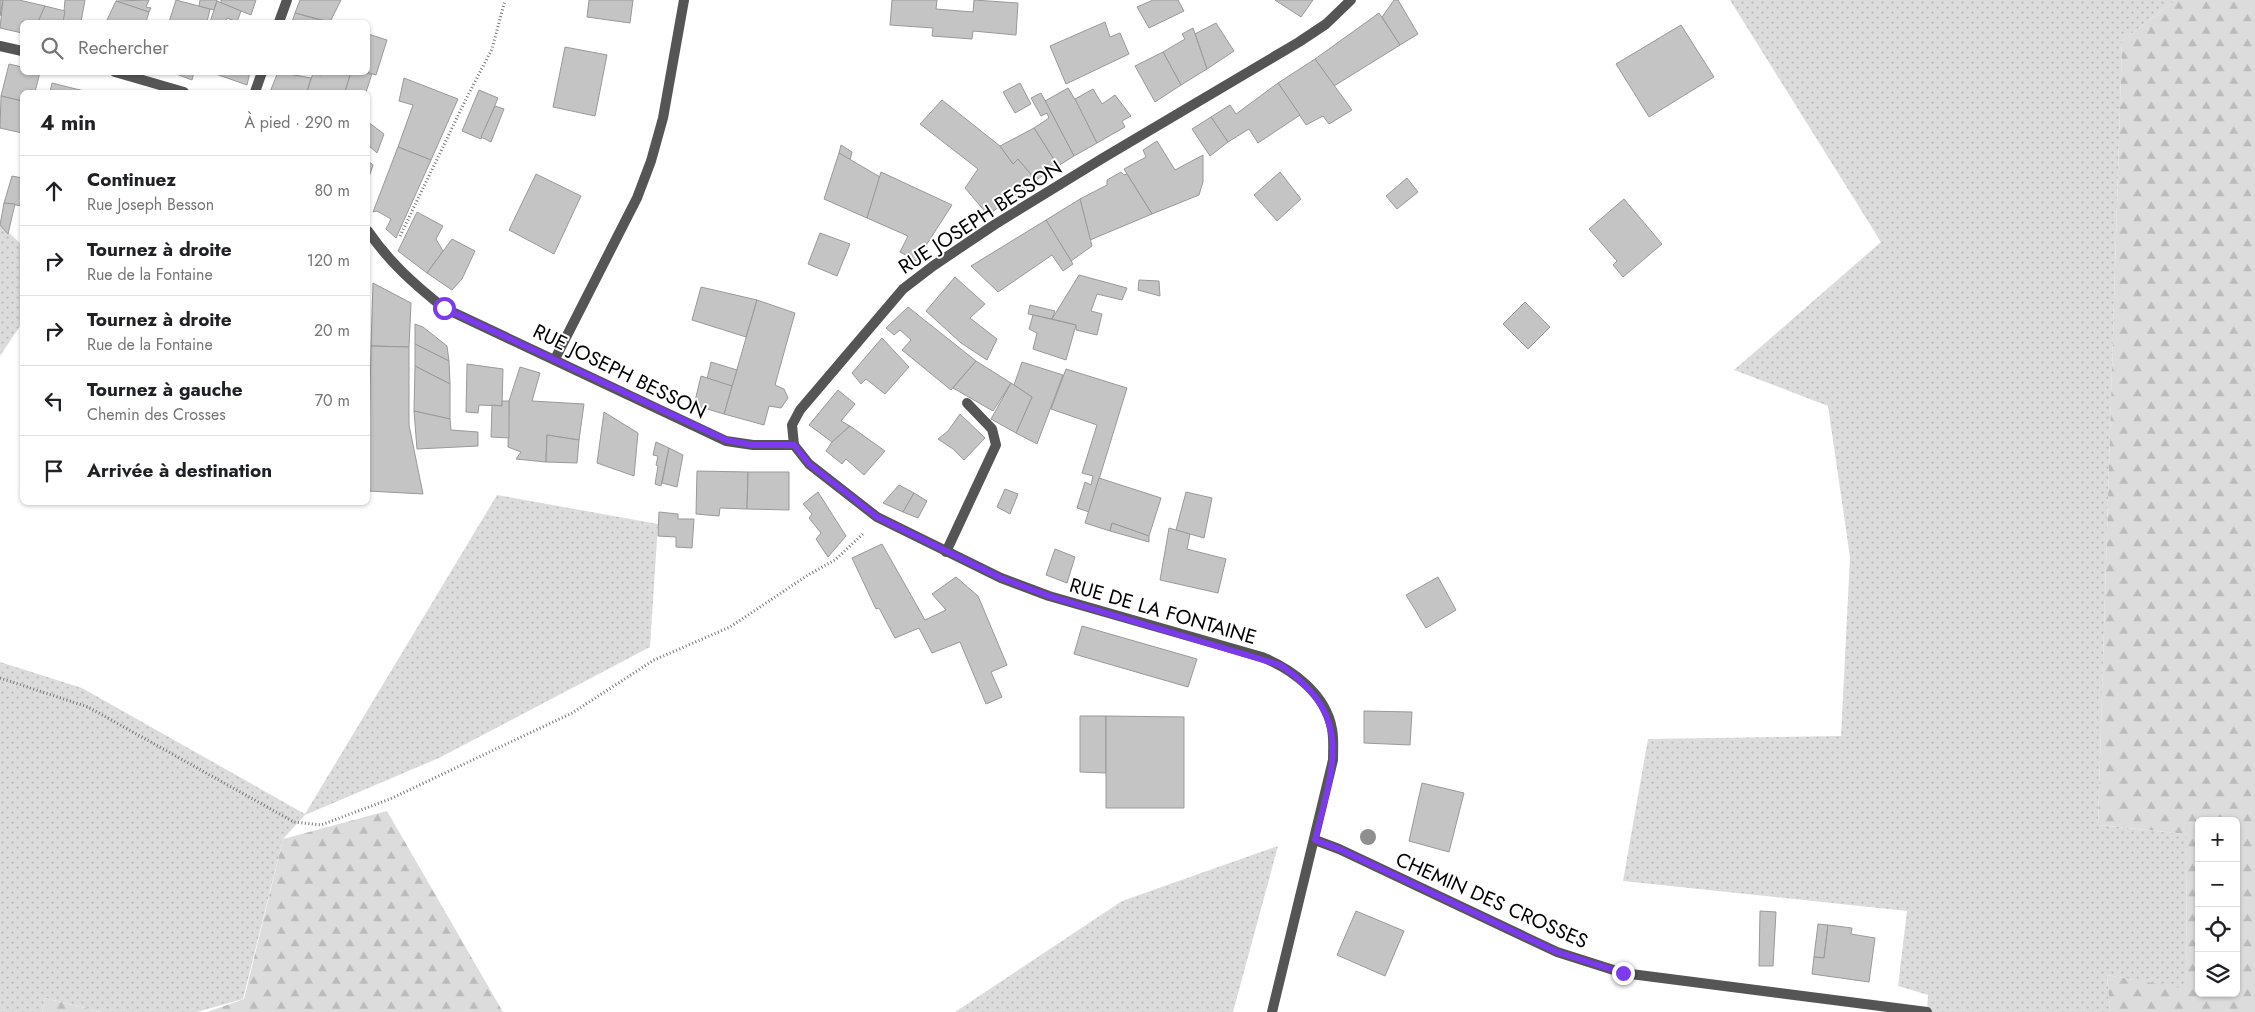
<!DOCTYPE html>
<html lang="fr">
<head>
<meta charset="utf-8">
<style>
	body { margin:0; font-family:Jost,sans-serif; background:#f6f6f6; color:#202124 }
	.controls { position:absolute; right:15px; bottom:15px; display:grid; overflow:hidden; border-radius:8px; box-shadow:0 1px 4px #0004 }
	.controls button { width:45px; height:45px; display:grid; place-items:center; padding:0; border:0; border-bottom:1px solid #e0e0e0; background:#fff; color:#202124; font:25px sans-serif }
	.stop { position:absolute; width:15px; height:15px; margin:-11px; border:4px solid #7c3aed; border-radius:50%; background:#fff }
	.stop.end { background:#7c3aed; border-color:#fff; box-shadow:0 1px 5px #0008 }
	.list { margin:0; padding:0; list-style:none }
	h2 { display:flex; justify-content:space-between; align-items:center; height:65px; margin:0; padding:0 20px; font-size:21px }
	h2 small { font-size:16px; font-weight:400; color:#757577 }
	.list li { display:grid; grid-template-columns:32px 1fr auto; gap:15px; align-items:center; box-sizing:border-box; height:70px; padding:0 20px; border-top:1px solid #e0e0e0 }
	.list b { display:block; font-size:19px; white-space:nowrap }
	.list p { margin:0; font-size:16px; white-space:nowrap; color:#757577 }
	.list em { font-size:16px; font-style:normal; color:#757577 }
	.icon { flex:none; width:28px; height:28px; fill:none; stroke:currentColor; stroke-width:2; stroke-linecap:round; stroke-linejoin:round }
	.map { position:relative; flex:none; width:2255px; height:1012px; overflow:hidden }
	.search { position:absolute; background:#fff; box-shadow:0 1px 4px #0004; left:20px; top:20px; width:350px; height:55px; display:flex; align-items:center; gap:12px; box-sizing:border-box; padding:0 18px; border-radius:8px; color:#757577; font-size:19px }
	.panel { position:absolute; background:#fff; box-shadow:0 1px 4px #0004; left:20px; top:90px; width:350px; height:415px; border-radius:8px }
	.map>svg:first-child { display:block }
</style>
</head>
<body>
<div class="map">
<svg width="2255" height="1012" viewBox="0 0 2255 1012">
	<defs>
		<pattern id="grass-dots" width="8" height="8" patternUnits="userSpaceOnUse" patternTransform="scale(1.25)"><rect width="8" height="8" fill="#dcdcdc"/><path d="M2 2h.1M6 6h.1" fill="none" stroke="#bbb" stroke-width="1.8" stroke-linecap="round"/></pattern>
		<pattern id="forest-firs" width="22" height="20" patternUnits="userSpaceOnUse" patternTransform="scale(1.25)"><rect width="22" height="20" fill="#dcdcdc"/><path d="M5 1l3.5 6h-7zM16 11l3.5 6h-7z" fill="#bbb"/></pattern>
	</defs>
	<rect width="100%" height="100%" fill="#fff"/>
	<g fill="url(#grass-dots)">
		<polygon points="1730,0 2176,0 2122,41 2098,825 2187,834 2186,990 2107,975 2110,1012 1927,1012 1928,995 1898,986 1907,911 1623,881 1648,739 1841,736 1850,557 1828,406 1734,370 1881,242"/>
		<polygon points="0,224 22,245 22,323 0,356"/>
		<polygon points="497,495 658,524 650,647 439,758 305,815 283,839 243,999 197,1012 102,1012 45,998 42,1012 0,1012 0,662 82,688 305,814"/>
		<polygon points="1278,846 1233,1012 955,1012 1122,901"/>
	</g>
	<g fill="url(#forest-firs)" fill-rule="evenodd">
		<path d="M2176 0H2255V1012H2110L2107 975 2186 989 2187 834 2098 825 2122 41ZM2199 821H2236V993H2199Z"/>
		<polygon points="387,811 503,1012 207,1012 244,999 283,839"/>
		<polygon points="45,998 102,1012 42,1012"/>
	</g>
	<g fill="#c4c4c4" stroke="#999">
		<polygon points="0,0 3,0 0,16"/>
		<polygon points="3,0 19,0 45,6 38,22 22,22 22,33 0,28"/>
		<polygon points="65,0 85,0 81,22 63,22"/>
		<polygon points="149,0 146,7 151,8 149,12 116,1"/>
		<polygon points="176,0 210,9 207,22 169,22"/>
		<polygon points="200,0 217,0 214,10 199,6"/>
		<polygon points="221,0 256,0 251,15 221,3"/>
		<polygon points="300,0 341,0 330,22 295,13"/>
		<polygon points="589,0 633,0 630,23 587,17"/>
		<polygon points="892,0 937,0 936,9 973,12 974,0 1018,3 1016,35 973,31 972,39 932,36 933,28 890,25"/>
		<polygon points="1153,0 1178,0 1184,11 1149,28 1137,7"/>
		<polygon points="1275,0 1313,0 1301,17"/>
		<polygon points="1394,0 1398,0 1418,34 1400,45 1382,17"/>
		<polygon points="116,1 149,12 146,22 106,22"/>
		<polygon points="217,1 241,11 237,22 227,18 226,22 210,22"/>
		<polygon points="45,6 65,11 63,22 38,22"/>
		<polygon points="295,13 327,22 292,22"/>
		<polygon points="1379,13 1400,45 1334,86 1315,59"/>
		<polygon points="1105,22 1110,37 1120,33 1129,54 1066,84 1050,46"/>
		<polygon points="1216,23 1234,51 1207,69 1195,34"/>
		<polygon points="1681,25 1714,77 1649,117 1616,64"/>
		<polygon points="1193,28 1207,69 1181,85 1163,52 1185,39 1182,34"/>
		<polygon points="368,34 387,40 376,75 367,72"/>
		<polygon points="565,47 607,55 595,116 553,107"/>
		<polygon points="1163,52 1181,85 1155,102 1135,66"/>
		<polygon points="1315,59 1352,110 1329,124 1323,116 1306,125 1278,83"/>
		<polygon points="9,64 22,67 22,72 40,72 35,92 22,92 22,101 1,96"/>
		<polygon points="171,72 194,72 192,80"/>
		<polygon points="210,72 250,72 247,85"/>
		<polygon points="278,72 311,78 307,92 270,92"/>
		<polygon points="323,72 351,72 345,92 307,92 313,73 321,75"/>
		<polygon points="351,72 372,74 366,92 345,92"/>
		<polygon points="404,78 458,99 431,160 398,147 413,105 399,101"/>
		<polygon points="52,83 88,92 50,92"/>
		<polygon points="1020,83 1031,104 1015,113 1003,92"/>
		<polygon points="1278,83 1300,115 1258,143 1249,129 1228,142 1211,117 1230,105 1236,114"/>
		<polygon points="1068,88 1079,106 1097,143 1074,156 1045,101"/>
		<polygon points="1093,89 1102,104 1115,95 1131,116 1122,121 1125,127 1097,143 1075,99"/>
		<polygon points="479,90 498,98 481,139 462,131"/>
		<polygon points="1041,93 1074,156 1058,166 1034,128 1049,118 1047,113 1041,116 1031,98"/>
		<polygon points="1,96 22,101 22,133 0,128"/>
		<polygon points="942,100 1000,146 1013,164 1018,159 1036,180 988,215 965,188 978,169 920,124"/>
		<polygon points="495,106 504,109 491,142 481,137"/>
		<polygon points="1211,117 1228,142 1210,156 1192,129"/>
		<polygon points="368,122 384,134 377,153 368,145"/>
		<polygon points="1034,128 1058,166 1036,180 1018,159 1013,164 1000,146"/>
		<polygon points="1157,141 1175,170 1203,155 1203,182 1199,195 1152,214 1124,169 1146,157 1143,150"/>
		<polygon points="841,145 852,152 850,160 839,153"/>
		<polygon points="398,147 431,160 396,238 386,229 391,219 377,211 373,212"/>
		<polygon points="839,153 880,177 867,218 824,199"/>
		<polygon points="368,161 373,165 368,180"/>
		<polygon points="881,172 952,205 916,261 900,252 908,236 867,218"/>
		<polygon points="1121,172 1124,175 1127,174 1152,214 1090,240 1080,199 1107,185 1107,180"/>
		<polygon points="1280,172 1301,199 1277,221 1254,195"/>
		<polygon points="536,174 581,196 554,254 509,230"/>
		<polygon points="12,176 22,178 22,206 4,203"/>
		<polygon points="1407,178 1418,192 1397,209 1386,196"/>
		<polygon points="1080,199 1092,246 1071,261 1046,220"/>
		<polygon points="1624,199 1662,244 1623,277 1613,265 1617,261 1589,229"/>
		<polygon points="4,203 15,204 8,234 0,225"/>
		<polygon points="417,212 443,226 436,239 443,251 427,273 398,251"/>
		<polygon points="1046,220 1073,264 1063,271 1052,255 998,292 971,266"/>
		<polygon points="820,233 850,244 837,276 808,264"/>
		<polygon points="452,239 475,251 462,279 452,290 427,273"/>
		<polygon points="1079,275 1127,288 1122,300 1097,294 1091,311 1102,314 1097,335 1076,330 1076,325 1052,319"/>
		<polygon points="955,277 985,304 970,318 997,339 987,360 961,343 926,311"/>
		<polygon points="1139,280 1159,281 1160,296 1138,290"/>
		<polygon points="373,283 411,303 409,347 371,346"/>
		<polygon points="701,287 757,300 746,337 692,320"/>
		<polygon points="757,300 795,313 775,385 784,389 788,398 781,408 769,406 764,425 724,414"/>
		<polygon points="1525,302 1550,327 1528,349 1503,324"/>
		<polygon points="1030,305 1055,311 1052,319 1028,314"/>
		<polygon points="908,307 976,361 951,390 902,350 911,340 900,330 894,335 886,328"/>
		<polygon points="1033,315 1076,325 1066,360 1033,349 1037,333 1029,329"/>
		<polygon points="415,324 423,327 447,346 449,361 415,344"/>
		<polygon points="882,338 909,367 885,394 866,379 861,384 852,373"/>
		<polygon points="415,344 449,361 450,384 415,366"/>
		<polygon points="371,346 409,347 409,425 423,494 368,491"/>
		<polygon points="976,361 1011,383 993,411 953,388"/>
		<polygon points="711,362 737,370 732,386 707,379"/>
		<polygon points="1022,362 1063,375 1037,444 1016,433 1032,397 1014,385"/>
		<polygon points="467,364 503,369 502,406 479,405 478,413 466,412"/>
		<polygon points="415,366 450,384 450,419 414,411"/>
		<polygon points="520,367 540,373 532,401 584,404 579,440 547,435 546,462 516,459 521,452 508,447 509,401"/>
		<polygon points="1066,369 1127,388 1089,512 1077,508 1085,482 1091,485 1093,476 1082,473 1097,425 1051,409"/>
		<polygon points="701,376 732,386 724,414 694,405"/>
		<polygon points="1011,383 1032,397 1016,433 991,419"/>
		<polygon points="838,390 855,404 841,421 850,426 832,442 809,425"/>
		<polygon points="502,401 509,401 509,438 491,437 492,405 502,406"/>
		<polygon points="414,411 450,419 451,430 478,432 478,446 417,449"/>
		<polygon points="604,412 638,433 634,476 597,463"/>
		<polygon points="960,414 985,438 964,460 953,449 938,439 948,431"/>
		<polygon points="850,426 885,451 864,475 846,459 842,464 826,451 832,442"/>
		<polygon points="547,435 579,440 577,463 546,462"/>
		<polygon points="656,442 669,448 661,486 655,484 658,466 656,465 658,456 653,455"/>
		<polygon points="669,448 683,455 677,487 662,483"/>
		<polygon points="697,471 748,472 747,509 720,508 719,516 696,514"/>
		<polygon points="748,472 789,472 789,510 747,509"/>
		<polygon points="1099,478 1161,498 1149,536 1112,523 1110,531 1085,523"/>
		<polygon points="899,485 914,493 903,512 883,503"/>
		<polygon points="1005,489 1018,494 1010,514 997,507"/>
		<polygon points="818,492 846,536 828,557 816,539 821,533 809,518 812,514 803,504"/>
		<polygon points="1186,492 1212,498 1204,538 1176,530"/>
		<polygon points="914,493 927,501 918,518 903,512"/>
		<polygon points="659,512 678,514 678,519 694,519 692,548 676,547 676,537 658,536"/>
		<polygon points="1112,523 1149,536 1149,542 1110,531"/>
		<polygon points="1169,528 1190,534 1187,549 1226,559 1218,593 1160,580"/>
		<polygon points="882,544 925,620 946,610 932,594 956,577 978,596 1007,665 991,672 1002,697 986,704 960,642 932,653 919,628 895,638 879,608 876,609 852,558"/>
		<polygon points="1055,549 1075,557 1067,583 1046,575"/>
		<polygon points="1438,577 1456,610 1426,628 1406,595"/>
		<polygon points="1082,626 1197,659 1188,687 1074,654"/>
		<polygon points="1364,711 1412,712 1410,745 1364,743"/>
		<polygon points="1080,716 1106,716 1106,773 1080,772"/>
		<polygon points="1106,716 1184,717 1184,808 1106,808"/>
		<polygon points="1422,783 1464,793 1449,852 1409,841"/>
		<polygon points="1356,911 1404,931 1385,976 1337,955"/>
		<polygon points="1760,911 1776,912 1773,966 1759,966"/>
		<polygon points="1818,924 1828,925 1824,958 1814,957"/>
		<polygon points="1828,925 1852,928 1851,934 1875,938 1869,982 1812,974 1814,957 1824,958"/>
	</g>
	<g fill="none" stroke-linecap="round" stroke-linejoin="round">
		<g stroke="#777" stroke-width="3" stroke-dasharray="1 2.5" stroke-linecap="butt">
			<polyline points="400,236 467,97 492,49 505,0"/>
			<polyline points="0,678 88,707 294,822 321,825 390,799 572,713 654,660 730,627 808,575 835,560 864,533"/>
		</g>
		<polyline stroke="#555" stroke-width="10" points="1315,840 1339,849 1557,952 1623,973 1927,1012"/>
		<g stroke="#555" stroke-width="10">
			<polyline points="279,22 287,0"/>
			<polyline points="0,46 22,51"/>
			<polyline points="115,72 184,92"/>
			<polyline points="255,92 262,72"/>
			<path d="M368 231C389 262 415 285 444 308L726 441 753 445H794L792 425 800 410 903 289 933 266 994 225 1103 158 1299 42 1326 24 1351 0"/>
			<polyline points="555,359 637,198 651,161 663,118 684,0"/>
			<path d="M794 445 809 464 877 517 1001 578 1049 596 1262 657C1292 669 1326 694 1332 729 1334 739 1333 750 1333 760L1272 1012"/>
			<polyline points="946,552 996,445 992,429 967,403"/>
		</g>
	</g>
	<circle fill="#8f8f8f" cx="1368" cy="837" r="8"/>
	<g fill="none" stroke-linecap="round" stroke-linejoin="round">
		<path stroke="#7c3aed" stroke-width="6" d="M444 308 726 440 753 445H794L809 464 877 517 1001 578 1049 596 1280 665C1355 716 1333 765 1315 840L1339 849 1557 952 1623 973"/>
	</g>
	<g text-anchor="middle" stroke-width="4" stroke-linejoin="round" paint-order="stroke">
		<g font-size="20" fill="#000" stroke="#fff">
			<text transform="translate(980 217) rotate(-33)" y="7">RUE JOSEPH BESSON</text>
			<text transform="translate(620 371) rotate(26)" y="7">RUE JOSEPH BESSON</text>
			<text transform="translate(1163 611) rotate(16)" y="7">RUE DE LA FONTAINE</text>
			<text transform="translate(1492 900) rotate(24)" y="7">CHEMIN DES CROSSES</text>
		</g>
	</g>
</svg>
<div class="controls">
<button>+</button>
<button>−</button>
<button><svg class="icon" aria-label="locate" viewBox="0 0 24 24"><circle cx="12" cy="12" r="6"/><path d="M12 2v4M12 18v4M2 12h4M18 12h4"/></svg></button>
<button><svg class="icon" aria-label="layers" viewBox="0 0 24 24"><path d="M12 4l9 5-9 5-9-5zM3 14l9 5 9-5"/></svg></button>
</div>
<div class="stop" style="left:444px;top:308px"></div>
<div class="stop end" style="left:1623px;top:973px"></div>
<div class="search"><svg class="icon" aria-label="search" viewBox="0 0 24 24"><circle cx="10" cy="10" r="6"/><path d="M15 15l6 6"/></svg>Rechercher</div>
<section class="panel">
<h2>4 min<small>À pied · 290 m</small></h2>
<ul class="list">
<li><svg class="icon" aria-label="ahead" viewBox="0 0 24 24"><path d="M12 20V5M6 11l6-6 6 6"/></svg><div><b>Continuez</b><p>Rue Joseph Besson</p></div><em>80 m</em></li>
<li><svg class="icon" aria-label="right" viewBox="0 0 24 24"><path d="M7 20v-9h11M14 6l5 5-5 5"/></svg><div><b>Tournez à droite</b><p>Rue de la Fontaine</p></div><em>120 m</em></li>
<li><svg class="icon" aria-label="right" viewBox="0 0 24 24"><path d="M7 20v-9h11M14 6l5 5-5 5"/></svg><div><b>Tournez à droite</b><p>Rue de la Fontaine</p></div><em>20 m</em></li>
<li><svg class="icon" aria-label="left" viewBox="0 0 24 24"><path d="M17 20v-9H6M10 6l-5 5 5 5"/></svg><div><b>Tournez à gauche</b><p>Chemin des Crosses</p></div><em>70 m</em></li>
<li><svg class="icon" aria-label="arrive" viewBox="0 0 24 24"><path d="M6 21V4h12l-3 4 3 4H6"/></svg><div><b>Arrivée à destination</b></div></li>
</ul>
</section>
</div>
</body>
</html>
